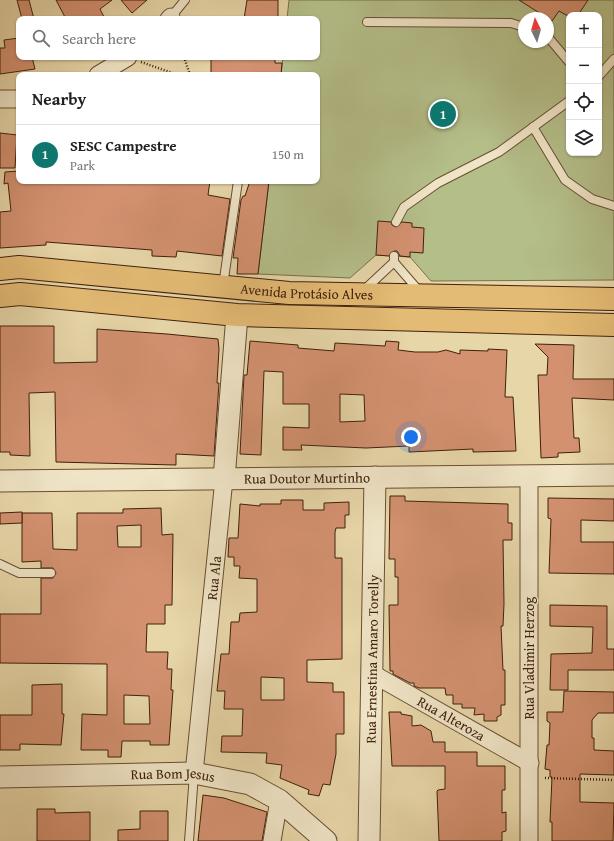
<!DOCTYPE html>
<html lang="en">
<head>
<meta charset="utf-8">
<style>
	body { margin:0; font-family:"Gentium Book Plus",serif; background:#f2f2f2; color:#202124 }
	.controls { position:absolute; right:12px; top:12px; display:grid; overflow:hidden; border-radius:8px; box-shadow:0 1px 3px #0004 }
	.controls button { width:36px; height:36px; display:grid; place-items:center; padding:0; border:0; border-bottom:1px solid #e0e0e0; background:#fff; color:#202124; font:20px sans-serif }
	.compass { position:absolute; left:518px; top:12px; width:36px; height:36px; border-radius:50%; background:#fff; box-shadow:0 1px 3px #0004; rotate:355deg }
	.you { position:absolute; left:411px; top:437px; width:14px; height:14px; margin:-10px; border:3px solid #fff; border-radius:50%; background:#1a73e8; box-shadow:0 0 0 6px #1a73e833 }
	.badge { display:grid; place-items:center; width:26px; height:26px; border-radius:50%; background:#0f766e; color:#fff; font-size:13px; font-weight:700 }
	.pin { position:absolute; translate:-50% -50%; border:2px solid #fff; box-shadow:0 1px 4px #0006 }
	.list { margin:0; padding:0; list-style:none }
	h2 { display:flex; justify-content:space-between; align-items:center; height:52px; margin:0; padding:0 16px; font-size:17px }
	h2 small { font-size:13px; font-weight:400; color:#757577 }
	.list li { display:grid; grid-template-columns:26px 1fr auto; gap:12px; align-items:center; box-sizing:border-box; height:60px; padding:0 16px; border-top:1px solid #e0e0e0 }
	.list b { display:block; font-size:15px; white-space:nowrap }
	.list p { margin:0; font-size:13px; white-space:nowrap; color:#757577 }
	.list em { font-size:13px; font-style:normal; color:#757577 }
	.icon { flex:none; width:22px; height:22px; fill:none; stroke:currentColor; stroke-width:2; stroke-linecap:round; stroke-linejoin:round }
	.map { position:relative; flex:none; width:614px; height:841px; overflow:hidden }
	.search { position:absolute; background:#fff; box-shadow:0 1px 3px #0004; left:16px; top:16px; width:304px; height:44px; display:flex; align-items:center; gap:10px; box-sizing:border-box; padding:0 14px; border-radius:8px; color:#757577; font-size:15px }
	.panel { position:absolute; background:#fff; box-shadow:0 1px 3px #0004; left:16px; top:72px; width:304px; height:112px; border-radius:8px }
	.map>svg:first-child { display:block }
</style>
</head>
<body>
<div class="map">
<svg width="614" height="841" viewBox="0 0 614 841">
	<rect width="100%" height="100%" fill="#e7d6a8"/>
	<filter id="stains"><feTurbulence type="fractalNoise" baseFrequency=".005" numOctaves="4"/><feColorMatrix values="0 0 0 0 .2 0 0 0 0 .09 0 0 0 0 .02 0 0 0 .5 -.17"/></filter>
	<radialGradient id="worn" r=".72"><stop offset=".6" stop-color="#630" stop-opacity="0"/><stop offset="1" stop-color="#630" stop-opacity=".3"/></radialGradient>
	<path fill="#b4be89" stroke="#7a6f4a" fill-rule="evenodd" d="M289 0H614V280L431 281 410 257 376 255 350 278 258 274 269 181H317V75H281L283 57H317V19H287ZM569 15H599V153H569ZM524 18H548V42H524Z"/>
	<g fill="#d39170" stroke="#40200c" fill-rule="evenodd">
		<polygon points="17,0 29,0 34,19 22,19"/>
		<polygon points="56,0 112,0 100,9 105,19 66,19"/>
		<polygon points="121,0 147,0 132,13"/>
		<polygon points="247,0 278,0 278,19 244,19"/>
		<polygon points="519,0 588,0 578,15 566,15 559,11 552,21"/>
		<polygon points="19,38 19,57 32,57 35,69 0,74 0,48 5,48 4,40"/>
		<polygon points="211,57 275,57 275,63 282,63 281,75 211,75"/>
		<polygon points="0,133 17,135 15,168 0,168"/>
		<polygon points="19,171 19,181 210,181 208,195 230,199 222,256 177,251 176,257 152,256 152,250 46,242 46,245 0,248 0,212 11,211 8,183 4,184 5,172"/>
		<polygon points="250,181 269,181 258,274 237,274 238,258 233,258 241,200 243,196 245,196"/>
		<polygon points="378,221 391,222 392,225 396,227 402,222 412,223 412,227 424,228 423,253 410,252 410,257 400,256 397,251 394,251 389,256 376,255"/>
		<polygon points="0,326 54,326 54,363 97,362 97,329 167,334 218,339 219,349 217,383 219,383 214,456 176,454 176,465 56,462 55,392 29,393 30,456 10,455 10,452 0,452"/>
		<path d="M250 341 298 345V348L334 351 335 343 385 346 386 341 399 342 398 350 415 352H438L446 350 460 354V350L488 351V349L507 350 505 397H513L516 451 473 452V449L409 452V446L366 448 301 445 302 450H283V427L309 428V404H283V372L264 371 261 455 240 454 244 375H247ZM340 394 364 395 365 421 340 422Z"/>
		<polygon points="535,344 574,345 573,379 614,379 614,400 572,398 574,438 579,438 580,452 558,453 558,457 541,458 538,375 547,375 548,357"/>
		<polygon points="390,496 405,496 405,501 508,504 508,523 512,523 512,540 503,540 504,604 503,626 501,626 503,670 505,670 505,705 501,705 501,715 497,717 497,721 484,721 484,714 474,715 475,708 462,708 462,704 453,704 453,695 446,695 445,688 419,688 414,686 414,683 410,683 393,674 393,671 390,671 389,605 398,605 398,577 395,577 395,559 389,559"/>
		<polygon points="548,498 614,499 614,521 581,520 581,542 614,542 614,574 549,573 551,519 548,518"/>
		<path d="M281 500H303V510H324V503L349 502V515H345V528H336L335 532V558H342V659L307 660V682L333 683V692H344V734H336V754L330 785 323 784 319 796 308 794 309 790 280 778 282 765 266 763 267 753 221 752 222 736H242L243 709H224L225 691H217L221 654H229L231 622H239L240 613 257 612V579L239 578 240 566H234V557H228L229 538H238L240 504 260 506V504H281ZM261 677 284 678V700H261Z"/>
		<path d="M161 508 162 535 173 534 172 605H165V624H147L146 652H168L167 669H172L171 690H173L169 745H150V741H122L121 757H108V750H81L82 714 107 715V664L0 663V614H41V578H53L56 573 53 568H41V561L22 562V513H52L53 549 77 550V513H123V509ZM141 525V547H118L117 526ZM124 695 149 696 150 724H124Z"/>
		<polygon points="22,512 22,523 0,524 0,513"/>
		<polygon points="550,605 607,606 607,649 614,649 614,670 568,670 568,690 550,690 551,654 592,653 593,627 550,626"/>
		<polygon points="62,684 62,714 64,714 61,745 20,744 20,750 0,750 0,715 32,715 32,685"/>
		<polygon points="564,691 614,692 614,713 598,713 592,720 592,738 594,738 594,750 614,751 614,775 580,774 580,802 614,803 613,841 552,841 552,822 550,822 552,777 550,777 550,770 545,769 547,745 549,745 550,723 547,721 547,712 563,712"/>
		<polygon points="389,712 401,712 401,714 412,716 412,726 421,725 431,731 433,742 445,742 445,752 477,752 477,766 505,766 505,790 502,790 502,813 506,812 506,831 502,832 502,841 439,841 437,791 438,790 445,789 445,766 392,766"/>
		<polygon points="203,795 224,798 267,812 262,841 198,841"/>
		<polygon points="37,809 55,809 55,813 90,812 90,841 37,841"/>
		<polygon points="140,811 168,811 168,841 118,841 118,830 140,829"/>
	</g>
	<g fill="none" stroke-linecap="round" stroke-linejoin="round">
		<defs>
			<g id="service">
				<polyline points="171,17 185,0"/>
				<polyline points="367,22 511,23 524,27"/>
				<polyline points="548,37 569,62"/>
				<polyline points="599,76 614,59"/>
				<polyline points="533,127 565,180 592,199 614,206"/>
				<polyline points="396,222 404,207 438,183 499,152 569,101"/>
				<polyline points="394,262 420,292"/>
				<polyline points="223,286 238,181"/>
				<polyline points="363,291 394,262 394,256"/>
				<polyline points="0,564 19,573 51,573"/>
				<polyline points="189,841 194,774"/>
			</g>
			<g id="minor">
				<polyline points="169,19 171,17"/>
				<polyline points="98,75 128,57"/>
				<polyline points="0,99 19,99"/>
				<polyline points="529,475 529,841"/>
				<path id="s1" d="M373 674 530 763"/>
				<path id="s2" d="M194 773 224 479"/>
				<polyline points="272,841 279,800"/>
			</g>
			<g id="tertiary">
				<polyline points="224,479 237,315"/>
				<path id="s3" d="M0 481 614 475"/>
				<path id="s4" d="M0 777 194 773 250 784 279 800 326 841"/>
				<path id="s5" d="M369 841 375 477"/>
			</g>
			<g id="primary">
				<path id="s6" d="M0 269 19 267 289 293 614 299"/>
				<polyline points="0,296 20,294 237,315 614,325"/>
			</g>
		</defs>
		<use href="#service" stroke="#6a4e33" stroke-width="10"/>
		<use href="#minor" stroke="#6a4e33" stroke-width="19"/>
		<use href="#tertiary" stroke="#6a4e33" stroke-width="23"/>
		<use href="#primary" stroke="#40200c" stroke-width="24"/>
		<g stroke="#40200c" stroke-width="2.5" stroke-dasharray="1 2" stroke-linecap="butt">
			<polyline points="184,57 190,75"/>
			<polyline points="141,62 178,75"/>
			<polyline points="545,778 614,780"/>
		</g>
		<use href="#service" stroke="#efe4c6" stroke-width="8"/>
		<use href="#minor" stroke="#efe4c6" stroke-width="17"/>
		<use href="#tertiary" stroke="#efe4c6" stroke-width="21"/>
		<use href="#primary" stroke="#e4bb74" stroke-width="22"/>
	</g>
	<g text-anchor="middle" stroke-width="3" stroke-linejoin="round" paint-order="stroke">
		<g font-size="14" fill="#40200c" stroke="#efe4c6">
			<text dy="5" stroke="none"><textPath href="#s6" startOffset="308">Avenida Protásio Alves</textPath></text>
			<text dy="5" stroke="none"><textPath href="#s3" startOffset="307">Rua Doutor Murtinho</textPath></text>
			<text dy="5" stroke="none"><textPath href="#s2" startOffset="196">Rua Ala</textPath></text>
			<text transform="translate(529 658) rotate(-90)" y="5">Rua Vladimir Herzog</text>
			<text dy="5" stroke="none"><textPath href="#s5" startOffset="182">Rua Ernestina Amaro Torelly</textPath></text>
			<text dy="5" stroke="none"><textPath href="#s1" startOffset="90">Rua Alteroza</textPath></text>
			<text dy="5" stroke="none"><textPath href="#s4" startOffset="173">Rua Bom Jesus</textPath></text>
		</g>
	</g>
	<rect width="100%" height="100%" filter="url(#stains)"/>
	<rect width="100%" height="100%" fill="url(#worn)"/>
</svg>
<div class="controls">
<button>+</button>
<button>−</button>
<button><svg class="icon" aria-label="locate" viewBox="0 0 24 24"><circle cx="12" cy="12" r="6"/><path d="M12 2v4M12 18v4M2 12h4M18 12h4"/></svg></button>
<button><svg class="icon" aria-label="layers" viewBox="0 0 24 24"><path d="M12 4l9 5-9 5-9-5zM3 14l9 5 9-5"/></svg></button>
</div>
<svg class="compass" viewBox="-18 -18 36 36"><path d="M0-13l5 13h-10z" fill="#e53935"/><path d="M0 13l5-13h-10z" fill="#757577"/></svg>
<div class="you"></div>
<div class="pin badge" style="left:443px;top:114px">1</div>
<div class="search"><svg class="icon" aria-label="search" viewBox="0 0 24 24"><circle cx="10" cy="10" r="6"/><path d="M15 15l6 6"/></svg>Search here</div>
<section class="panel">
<h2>Nearby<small></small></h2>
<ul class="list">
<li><span class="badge">1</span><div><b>SESC Campestre</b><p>Park</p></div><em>150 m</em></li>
</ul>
</section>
</div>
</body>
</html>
